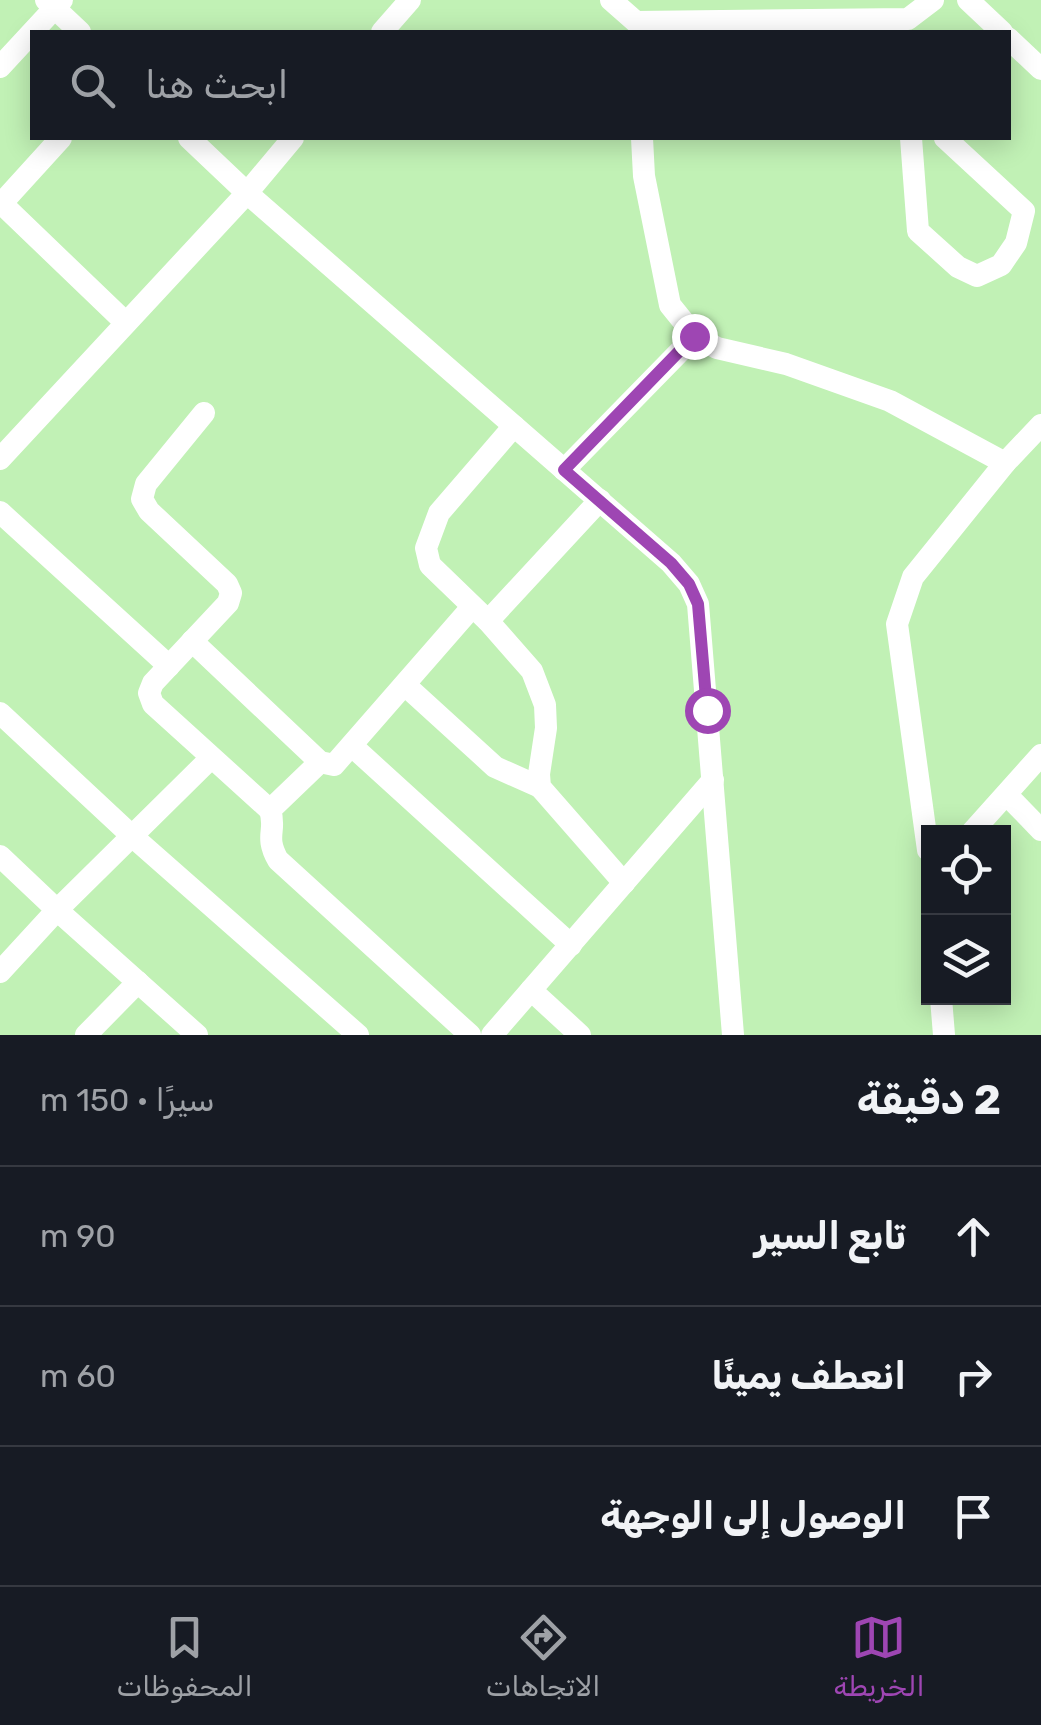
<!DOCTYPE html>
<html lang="ar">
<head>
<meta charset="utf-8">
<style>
	body { margin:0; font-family:Rubik,Vazirmatn,sans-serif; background:#20242c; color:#f1f3f6; direction:rtl }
	.controls { position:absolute; right:30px; bottom:30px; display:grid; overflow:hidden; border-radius:0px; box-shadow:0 5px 25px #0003 }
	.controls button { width:90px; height:90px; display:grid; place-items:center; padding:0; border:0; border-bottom:2px solid #363941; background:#171b24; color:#f1f3f6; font:50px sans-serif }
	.stop { position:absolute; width:30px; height:30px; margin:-22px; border:8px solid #9e46b3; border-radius:50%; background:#fff }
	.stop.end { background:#9e46b3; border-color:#fff; box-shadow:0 2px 10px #0008 }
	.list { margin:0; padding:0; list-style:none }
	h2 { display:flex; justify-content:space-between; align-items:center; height:130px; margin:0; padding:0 40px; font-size:42px }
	h2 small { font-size:32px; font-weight:400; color:#9ea1a6 }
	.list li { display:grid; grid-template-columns:65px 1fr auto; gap:30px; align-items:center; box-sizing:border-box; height:140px; padding:0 40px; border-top:2px solid #363941 }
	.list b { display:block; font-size:38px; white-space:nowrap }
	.list em { font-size:32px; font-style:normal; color:#9ea1a6 }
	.icon { flex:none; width:55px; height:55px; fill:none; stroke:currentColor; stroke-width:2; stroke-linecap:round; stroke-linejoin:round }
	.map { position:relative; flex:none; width:1041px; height:1035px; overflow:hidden; direction:ltr }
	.search { position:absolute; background:#171b24; box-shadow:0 5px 25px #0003; left:30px; right:30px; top:30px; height:110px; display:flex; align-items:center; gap:25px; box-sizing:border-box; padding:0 35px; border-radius:0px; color:#9ea1a6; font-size:38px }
	.sheet { height:550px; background:#171b24 }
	nav { display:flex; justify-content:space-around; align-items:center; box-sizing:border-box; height:140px; border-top:2px solid #363941; background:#171b24; font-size:28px; color:#9ea1a6 }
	nav a { display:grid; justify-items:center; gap:5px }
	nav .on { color:#9e46b3 }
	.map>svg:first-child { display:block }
</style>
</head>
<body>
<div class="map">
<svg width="1041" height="1035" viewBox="0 0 1041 1035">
	<rect width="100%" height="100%" fill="#c1f1b5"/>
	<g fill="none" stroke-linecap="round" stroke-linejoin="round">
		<g stroke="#fff" stroke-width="22">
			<polyline points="46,0 80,32"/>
			<polyline points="611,0 636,22 908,19 933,0"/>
			<polyline points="968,0 1002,32"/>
			<polyline points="382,32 410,0"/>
			<polyline points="1008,38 1041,69"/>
			<polyline points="0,67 62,0"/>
			<polyline points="189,138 247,193 671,563 689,584 698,604 733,1035"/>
			<polyline points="642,138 644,176 670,305 695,336 717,348 786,364 890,401 1005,463"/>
			<polyline points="911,138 918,231 958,267 977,276 1001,265 1016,243 1024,211 945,138"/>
			<polyline points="0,202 126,323"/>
			<polyline points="0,205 61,138"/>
			<path d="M204 413 146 484 142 499 149 511 227 584 231 593 228 603 153 683 149 693 153 704 270 810C277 831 264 835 278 860L470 1035"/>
			<polyline points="514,426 439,513 426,548 430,565 488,621 532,671 545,705 546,728 539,774 540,787 624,883"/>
			<polyline points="0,459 247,193 293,138"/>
			<polyline points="564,470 695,336"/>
			<polyline points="0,512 169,666"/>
			<polyline points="488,621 600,500"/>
			<polyline points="192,641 320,762 334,765 472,607"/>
			<polyline points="405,685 495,767 540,787"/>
			<polyline points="0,713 132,836 358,1035"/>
			<polyline points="352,746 571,945"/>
			<polyline points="1007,795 1041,830"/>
			<polyline points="270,810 320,762"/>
			<polyline points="972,832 1041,755"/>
			<polyline points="928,850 897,624 913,577 1005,463 1041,425"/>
			<polyline points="0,856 57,910 197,1035"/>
			<polyline points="0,972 57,910 211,758"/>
			<polyline points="531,990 580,1035"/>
			<polyline points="941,998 944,1035"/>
			<polyline points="86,1035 138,982"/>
			<polyline points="492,1035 713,780"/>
		</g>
	</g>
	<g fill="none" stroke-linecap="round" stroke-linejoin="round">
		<polyline stroke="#9e46b3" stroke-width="12" points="694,336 564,470 671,563 689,584 698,604 707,710"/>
	</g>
</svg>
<div class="controls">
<button><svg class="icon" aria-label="locate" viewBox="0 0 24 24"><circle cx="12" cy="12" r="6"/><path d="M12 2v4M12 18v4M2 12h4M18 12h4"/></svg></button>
<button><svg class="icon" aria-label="layers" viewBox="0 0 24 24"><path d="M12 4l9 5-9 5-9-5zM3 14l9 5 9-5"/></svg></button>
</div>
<div class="stop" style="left:707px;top:710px"></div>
<div class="stop end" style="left:694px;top:336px"></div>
<div class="search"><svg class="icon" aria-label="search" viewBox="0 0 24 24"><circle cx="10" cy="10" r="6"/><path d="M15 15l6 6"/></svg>ابحث هنا</div>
</div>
<section class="sheet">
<h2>2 دقيقة<small>سيرًا · 150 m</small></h2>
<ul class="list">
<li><svg class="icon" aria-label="ahead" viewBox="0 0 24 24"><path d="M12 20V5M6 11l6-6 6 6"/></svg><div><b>تابع السير</b></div><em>90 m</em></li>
<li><svg class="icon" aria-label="right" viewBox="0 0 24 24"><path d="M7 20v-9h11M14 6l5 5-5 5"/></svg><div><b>انعطف يمينًا</b></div><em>60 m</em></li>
<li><svg class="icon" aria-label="arrive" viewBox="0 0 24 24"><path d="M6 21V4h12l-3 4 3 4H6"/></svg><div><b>الوصول إلى الوجهة</b></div></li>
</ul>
</section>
<nav>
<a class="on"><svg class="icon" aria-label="map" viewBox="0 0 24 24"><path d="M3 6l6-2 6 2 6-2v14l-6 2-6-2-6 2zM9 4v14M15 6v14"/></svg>الخريطة</a>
<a><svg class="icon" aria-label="directions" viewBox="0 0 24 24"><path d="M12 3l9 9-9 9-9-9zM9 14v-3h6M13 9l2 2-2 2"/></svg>الاتجاهات</a>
<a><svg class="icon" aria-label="saved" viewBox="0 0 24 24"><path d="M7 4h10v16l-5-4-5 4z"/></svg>المحفوظات</a>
</nav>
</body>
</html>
